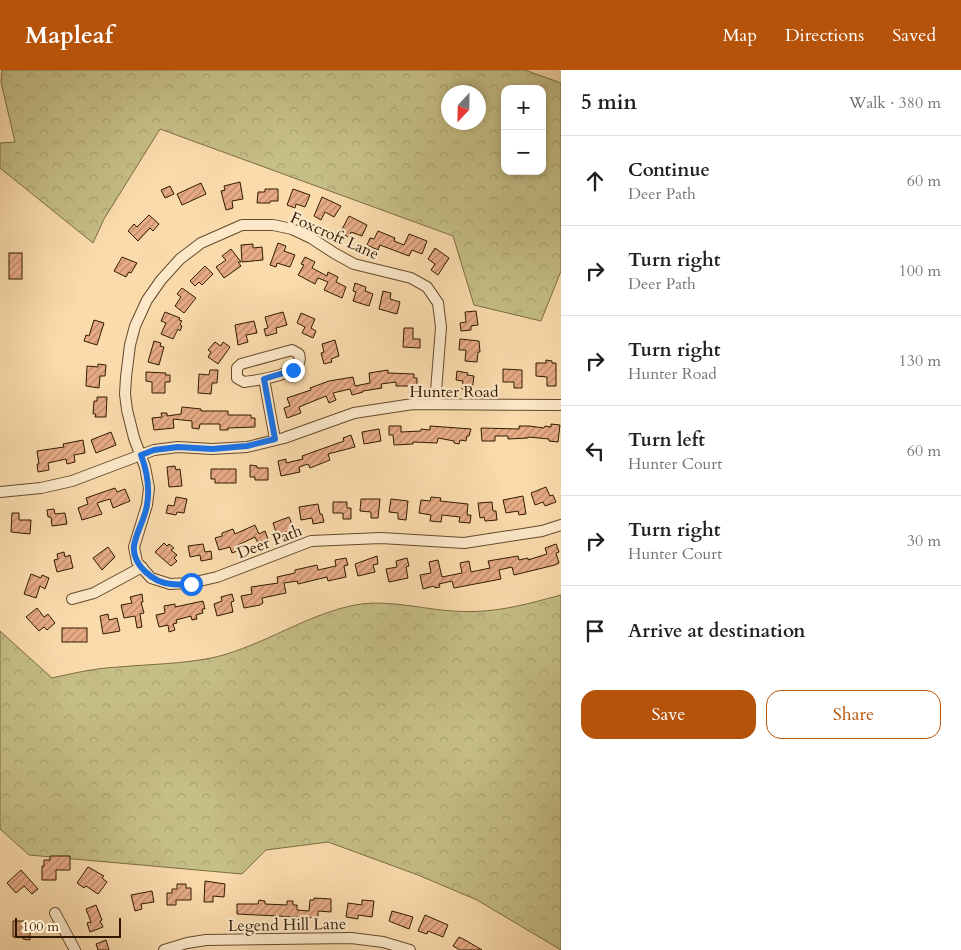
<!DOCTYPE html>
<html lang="en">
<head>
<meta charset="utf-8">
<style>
	body { margin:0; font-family:Cardo,serif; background:#f2f2f2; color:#202124 }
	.controls { position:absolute; right:15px; top:15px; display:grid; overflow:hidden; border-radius:10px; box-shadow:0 2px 8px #0003 }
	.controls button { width:45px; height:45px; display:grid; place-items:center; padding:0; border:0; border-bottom:1px solid #e0e0e0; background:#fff; color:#202124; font:25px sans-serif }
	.compass { position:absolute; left:441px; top:15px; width:45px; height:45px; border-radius:50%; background:#fff; box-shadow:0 2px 8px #0003; rotate:202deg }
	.scale { position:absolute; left:15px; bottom:12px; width:106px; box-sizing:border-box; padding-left:5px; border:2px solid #321a00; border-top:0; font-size:14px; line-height:18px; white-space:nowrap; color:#321a00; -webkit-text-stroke:4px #fce8c9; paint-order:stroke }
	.stop { position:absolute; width:15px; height:15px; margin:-11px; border:4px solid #1a73e8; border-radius:50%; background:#fff }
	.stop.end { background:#1a73e8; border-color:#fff; box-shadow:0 1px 5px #0008 }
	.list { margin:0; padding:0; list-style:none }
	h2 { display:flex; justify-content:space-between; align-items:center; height:65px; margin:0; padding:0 20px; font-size:21px }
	h2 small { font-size:16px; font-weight:400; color:#757577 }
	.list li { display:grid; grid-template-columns:32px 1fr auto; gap:15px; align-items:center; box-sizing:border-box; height:90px; padding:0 20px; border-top:1px solid #e0e0e0 }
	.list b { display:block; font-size:19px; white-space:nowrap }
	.list p { margin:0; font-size:16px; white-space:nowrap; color:#757577 }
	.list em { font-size:16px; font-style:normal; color:#757577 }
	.actions { display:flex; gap:10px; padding:15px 20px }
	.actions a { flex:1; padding:11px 0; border:1px solid #b45309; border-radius:15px; text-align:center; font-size:18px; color:#b45309 }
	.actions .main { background:#b45309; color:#fff }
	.icon { flex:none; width:28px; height:28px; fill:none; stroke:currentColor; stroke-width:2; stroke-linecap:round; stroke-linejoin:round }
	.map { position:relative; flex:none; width:561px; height:880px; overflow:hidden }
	header { display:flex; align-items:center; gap:30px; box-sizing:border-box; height:70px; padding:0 25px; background:#b45309; color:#fff }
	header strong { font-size:24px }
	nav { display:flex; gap:28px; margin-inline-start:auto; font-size:18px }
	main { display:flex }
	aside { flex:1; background:#fff }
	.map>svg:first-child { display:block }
</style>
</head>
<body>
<header>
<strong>Mapleaf</strong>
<nav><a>Map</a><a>Directions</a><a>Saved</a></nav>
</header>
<main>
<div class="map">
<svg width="561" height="880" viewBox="0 0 561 880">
	<defs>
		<pattern id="forest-crowns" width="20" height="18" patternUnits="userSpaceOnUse" patternTransform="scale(1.25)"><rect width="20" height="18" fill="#c5be85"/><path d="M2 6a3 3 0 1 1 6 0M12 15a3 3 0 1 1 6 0" fill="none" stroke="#aaa371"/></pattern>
		<pattern id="building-hatch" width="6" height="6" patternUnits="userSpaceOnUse" patternTransform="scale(1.25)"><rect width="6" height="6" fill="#e7ab86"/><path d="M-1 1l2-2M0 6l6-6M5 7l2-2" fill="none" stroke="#bc8a6b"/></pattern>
	</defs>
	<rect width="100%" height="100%" fill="#fadbac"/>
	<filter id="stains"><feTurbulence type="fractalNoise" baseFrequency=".004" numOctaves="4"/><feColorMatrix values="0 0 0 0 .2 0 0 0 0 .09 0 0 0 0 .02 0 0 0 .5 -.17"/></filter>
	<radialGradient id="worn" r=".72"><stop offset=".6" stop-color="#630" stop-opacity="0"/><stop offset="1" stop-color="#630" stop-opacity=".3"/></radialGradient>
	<g fill="url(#forest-crowns)" stroke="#7c6c42" fill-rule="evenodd">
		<path d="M2 0H525L561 13V201L541 251 474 235 453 166 160 59 104 149 93 173 0 98V73L15 72 1 12ZM505 19H542V101H505ZM448 22H478V52H448Z"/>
		<path d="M561 525V880L477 830 418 805 328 772 266 780 242 804 29 785 0 759V561L52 608C74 603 96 598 119 597 152 594 184 594 216 587 264 575 308 544 355 535 387 529 421 539 453 541 492 544 524 535 561 525Z"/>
	</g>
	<g fill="url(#building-hatch)" stroke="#321a00">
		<polygon points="240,112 243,129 232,131 233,138 226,140 221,121 225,120 224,116"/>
		<polygon points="201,113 206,124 182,135 177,124"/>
		<polygon points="170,116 174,124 165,128 161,120"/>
		<polygon points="265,119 278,119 278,131 270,131 270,133 257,133 258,122 265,122"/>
		<polygon points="293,119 310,125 305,137 296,134 295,138 287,135"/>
		<polygon points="322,127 341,136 334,147 325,142 321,150 314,146"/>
		<polygon points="149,145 159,154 153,161 150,158 138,171 128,161 134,154 137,157"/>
		<polygon points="349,146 367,155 362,166 351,162 349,167 340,163"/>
		<polygon points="378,161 395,168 394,171 404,175 409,164 427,171 422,184 412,180 409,186 380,175 378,180 367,175 370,168 374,169"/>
		<polygon points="278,173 286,176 284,181 295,185 290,197 277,193 276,197 270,195"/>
		<polygon points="253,174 253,178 262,177 263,190 242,192 241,175"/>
		<polygon points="435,178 449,188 438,205 431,200 435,194 428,189"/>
		<polygon points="231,179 241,192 238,192 241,196 224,208 216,197 226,190 222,186"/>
		<rect x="9" y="183" width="13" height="26"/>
		<polygon points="122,187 137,193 131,203 129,202 126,207 114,201"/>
		<polygon points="305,187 315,192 312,198 327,206 328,202 338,207 336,212 346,217 342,228 324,220 328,212 318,208 315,214 298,205 304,195 301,194"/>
		<polygon points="205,196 213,204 202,215 199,212 195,216 190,211"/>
		<polygon points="355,213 366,217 365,221 373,224 369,236 353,231 356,222 353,221"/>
		<polygon points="182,218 196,228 184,243 175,236 181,227 177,224"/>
		<polygon points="383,221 391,223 390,229 400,232 397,244 379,239"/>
		<polygon points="476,241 478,255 471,256 471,260 461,261 460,253 466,252 465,242"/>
		<polygon points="165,242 180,248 179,250 182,251 180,254 182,256 180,261 178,259 173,269 161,264 166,253 161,251"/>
		<polygon points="283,242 287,255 276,258 277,263 266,266 264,259 268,258 265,247"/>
		<polygon points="301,243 315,249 311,258 316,261 313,268 302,263 305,257 297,253"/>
		<polygon points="94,250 104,253 97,275 84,271 86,265 89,266"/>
		<polygon points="254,251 257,263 246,265 248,272 238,275 235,255"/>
		<polygon points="404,258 413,258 413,269 420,269 420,278 403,277"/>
		<polygon points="460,269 479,271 480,282 478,282 477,292 465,291 466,280 459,280"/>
		<polygon points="335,270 339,286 331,289 332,292 324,294 321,283 324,282 322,274"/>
		<polygon points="154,271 161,273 160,276 164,277 159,295 148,292"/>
		<polygon points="215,272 221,276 223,272 230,277 218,294 208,287 211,282 208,280"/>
		<polygon points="546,290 552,291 552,293 556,293 556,316 547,316 547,307 536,306 536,293 546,293"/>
		<polygon points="98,294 106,295 105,306 100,306 99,318 86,316 87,296 98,297"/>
		<polygon points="503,299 522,300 522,318 514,318 514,312 503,312"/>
		<polygon points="210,300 218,300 217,313 212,313 211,324 198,323 199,304 209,305"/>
		<polygon points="388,300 388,303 414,304 414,308 417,308 417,316 396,316 396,312 381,314 382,318 363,321 363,322 352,325 350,319 333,323 336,330 329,333 326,326 299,337 301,343 287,348 284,338 290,336 287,328 311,320 310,318 329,311 353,307 355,316 370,313 369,303"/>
		<polygon points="457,301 468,303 467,305 474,306 472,321 462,319 463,311 456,310"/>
		<polygon points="146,302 166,303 165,305 170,305 170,312 165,312 165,323 152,323 152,312 146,311"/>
		<polygon points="97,327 107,327 106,347 95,347 96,344 93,344 94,331 97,331"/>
		<polygon points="182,337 201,339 201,341 228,341 228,345 251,345 251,348 255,348 255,357 228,358 228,360 220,360 220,354 200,354 199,359 192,358 192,351 173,349 174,358 154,360 152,348 162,347 161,343 167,343 167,346 181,344"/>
		<polygon points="551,354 560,355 558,372 549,371 549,369 528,367 528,368 508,369 508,366 495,366 495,371 482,371 481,358 519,359 519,356 529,356 544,358 545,356 551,357"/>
		<polygon points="389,356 401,356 401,362 421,361 421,359 430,360 430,356 471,359 469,366 467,366 466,371 460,370 459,374 454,373 454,371 438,368 437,373 413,372 413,374 394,375 393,365 389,365"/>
		<polygon points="379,359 381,371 364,374 362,362"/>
		<polygon points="111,362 116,375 96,383 91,370"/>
		<polygon points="351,365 355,377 328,384 330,390 310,398 308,394 299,397 300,402 281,406 278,391 286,389 286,393 303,389 302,386 344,371 343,368"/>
		<polygon points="83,370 85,383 74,385 75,392 67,394 66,389 48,393 49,400 38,402 37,394 39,394 37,381 64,377 63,374"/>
		<polygon points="250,395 257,396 257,398 268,398 268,410 255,410 255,407 250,407"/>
		<polygon points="175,396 176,400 180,399 182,416 169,417 167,397"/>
		<polygon points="211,399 236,399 236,413 215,413 215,409 211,409"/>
		<polygon points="546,417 550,426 553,425 556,432 545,436 543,432 535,435 531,423"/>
		<polygon points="115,418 117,422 125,419 130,431 113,438 110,429 97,433 102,444 82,450 78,438 88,434 86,428"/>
		<polygon points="523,426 526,444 519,445 518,441 506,443 503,430"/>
		<polygon points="176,427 187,429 184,443 177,442 176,445 166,443 168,435 174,436"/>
		<polygon points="431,427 441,428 440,431 468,434 467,445 471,445 470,453 459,452 460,447 442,445 441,452 430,451 431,445 419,443 421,430 430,431"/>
		<polygon points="361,429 380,429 378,448 371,448 371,442 360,441"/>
		<polygon points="391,429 408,431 406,450 398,449 398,443 389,442"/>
		<polygon points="333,432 347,432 347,438 351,438 351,449 343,449 343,443 333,443"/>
		<polygon points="492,432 493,441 496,441 497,450 485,451 484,447 480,448 478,433"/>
		<polygon points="318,434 320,444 322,444 324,452 313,454 312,448 301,450 299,437"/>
		<polygon points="54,439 55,444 65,443 67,454 52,456 51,447 48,447 47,440"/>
		<polygon points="12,443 19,443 19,450 31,450 30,464 11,462"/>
		<polygon points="289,447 294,459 277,465 273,453"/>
		<polygon points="255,455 259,464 265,461 268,469 258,473 255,467 238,475 240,480 232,483 230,477 219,480 215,468 222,466 222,463 233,459 235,464"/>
		<polygon points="164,473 167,476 169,474 174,478 171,480 177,485 174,488 177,491 171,496 155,482"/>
		<polygon points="203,474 205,482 211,481 212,489 201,491 200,485 190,487 188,476"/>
		<polygon points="556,474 559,482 556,483 559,493 555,495 514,505 512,497 499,500 501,509 454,518 452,511 439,514 440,517 435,518 434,516 423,519 420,505 431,503 429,492 438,490 442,507 462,503 460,493 469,491 471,502 490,498 488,491 518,486 519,490 528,488 528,490 547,484 545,478"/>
		<polygon points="108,477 115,487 102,500 93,488"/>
		<polygon points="64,482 65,487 70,485 73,498 57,502 54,490 58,489 57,484"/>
		<polygon points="377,486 378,494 373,495 375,502 358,506 355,494"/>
		<polygon points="346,488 348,495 344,496 346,507 328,511 327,507 298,514 297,511 284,513 286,523 262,528 263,533 260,535 244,538 241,526 252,524 251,517 278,513 277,507 295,503 295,500 317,495 318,500 336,496 335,490"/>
		<polygon points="407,488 409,496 406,497 408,508 389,512 386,499 397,497 396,491"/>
		<polygon points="31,504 41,508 42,505 49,508 45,519 40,516 36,528 24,524"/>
		<polygon points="142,524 143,532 141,532 144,543 140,544 142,557 137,558 135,546 124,548 121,535 132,533 130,527"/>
		<polygon points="232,524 234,531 231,532 233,542 217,546 214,534 222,531 221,527"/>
		<polygon points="203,531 205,539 202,539 203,543 196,545 197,549 192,550 191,546 176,550 177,553 173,554 175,560 169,562 168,555 159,557 156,545 165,543 164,536 175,534 175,537"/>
		<polygon points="37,538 44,547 48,544 55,553 47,560 44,557 39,561 26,547"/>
		<polygon points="108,544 109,550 117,548 120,561 103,564 100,546"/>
		<rect x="62" y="558" width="25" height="14"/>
		<polygon points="50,786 70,786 70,800 56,800 56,810 42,810 42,796 44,796 44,790 50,790"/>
		<polygon points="88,797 104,806 102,808 107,812 98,824 86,816 84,818 77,813"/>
		<polygon points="21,800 38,819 32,824 24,816 16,823 7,813"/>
		<polygon points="205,811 225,814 224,827 213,826 213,832 204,832"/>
		<polygon points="177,814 186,814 186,818 191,818 191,830 176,830 176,835 167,835 167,823 172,823 172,819 177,819"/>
		<polygon points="152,821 154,832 141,834 142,839 135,841 131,825"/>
		<polygon points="314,828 331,829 331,842 318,841 318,848 237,844 237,834 258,834 259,830 265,831 265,834 287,835 287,831 293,831 293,835 297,835 297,840 309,841 310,830 314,830"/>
		<polygon points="362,830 374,831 372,847 358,845 358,849 346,847 348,833 362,835"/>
		<polygon points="96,835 102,850 100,851 103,857 90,862 87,853 91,852 86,839"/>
		<polygon points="392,841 413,847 409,859 389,851"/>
		<polygon points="425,845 448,855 443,867 428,861 427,864 418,861"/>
		<polygon points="13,851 25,851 26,861 30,861 30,870 23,869 23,867 13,867"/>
		<polygon points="459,867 465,870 482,880 460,880 453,876"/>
		<polygon points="106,870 109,880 98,880 96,874"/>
	</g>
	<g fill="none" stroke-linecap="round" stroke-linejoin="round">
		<defs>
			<g id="minor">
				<path d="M292 280 299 284C306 305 258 310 244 312L237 308V298L241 294Z"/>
				<polyline points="264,309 275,369"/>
				<polyline points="435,334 441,257 438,233 427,217 411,208 354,194 334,183 311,168 292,159 273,155 242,155 201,173 180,189 161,210 147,230 135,256 130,275 126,307 125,324 127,340 134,368 145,397 149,418 147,435 134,477 137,492 151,508 170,514 191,513 217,507 311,471 381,468 464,473 542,461 561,455"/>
				<polyline points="0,422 41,418 72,411 154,380 178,377 212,379 247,377 284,368 354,343 413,334 561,335"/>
				<polyline points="72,529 94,523 142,497"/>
				<polyline points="55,843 75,880"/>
				<polyline points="164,880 187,873 206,870 351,868 383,872 410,880"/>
			</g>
		</defs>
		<use href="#minor" stroke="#644a2b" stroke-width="12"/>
		<use href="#minor" stroke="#fce8c9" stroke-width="10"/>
	</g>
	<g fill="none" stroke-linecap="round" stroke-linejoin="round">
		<path stroke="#1a73e8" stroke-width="6" d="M191 514C184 514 178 515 171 514 154 513 132 495 134 476 136 462 145 449 147 435 150 418 147 401 141 385L154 380 178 377 212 379 247 376 275 369 264 309 293 300"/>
	</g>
	<g text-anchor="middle" stroke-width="4.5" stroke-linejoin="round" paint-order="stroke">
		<g font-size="16" fill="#321a00" stroke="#fce8c9">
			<text transform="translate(335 165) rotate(24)" y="6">Foxcroft Lane</text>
			<text x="454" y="327">Hunter Road</text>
			<text transform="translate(269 471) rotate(-21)" y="6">Deer Path</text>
			<text transform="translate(287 854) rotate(-1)" y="6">Legend Hill Lane</text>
		</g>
	</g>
	<rect width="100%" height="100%" filter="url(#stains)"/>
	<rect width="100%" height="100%" fill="url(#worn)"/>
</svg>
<div class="controls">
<button>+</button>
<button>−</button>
</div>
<svg class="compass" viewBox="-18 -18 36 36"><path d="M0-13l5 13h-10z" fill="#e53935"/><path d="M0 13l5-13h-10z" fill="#757577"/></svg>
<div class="scale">100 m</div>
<div class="stop" style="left:191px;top:514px"></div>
<div class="stop end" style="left:293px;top:300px"></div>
</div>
<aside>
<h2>5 min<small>Walk · 380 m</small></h2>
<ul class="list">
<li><svg class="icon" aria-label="ahead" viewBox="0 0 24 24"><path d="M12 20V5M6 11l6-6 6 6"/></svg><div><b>Continue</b><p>Deer Path</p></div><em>60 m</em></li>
<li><svg class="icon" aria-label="right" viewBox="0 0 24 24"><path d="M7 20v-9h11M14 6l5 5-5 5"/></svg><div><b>Turn right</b><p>Deer Path</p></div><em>100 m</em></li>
<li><svg class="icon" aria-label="right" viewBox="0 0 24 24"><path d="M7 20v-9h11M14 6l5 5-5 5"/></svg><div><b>Turn right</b><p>Hunter Road</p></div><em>130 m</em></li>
<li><svg class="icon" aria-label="left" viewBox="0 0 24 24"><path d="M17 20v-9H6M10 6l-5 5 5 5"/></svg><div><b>Turn left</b><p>Hunter Court</p></div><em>60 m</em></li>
<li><svg class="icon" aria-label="right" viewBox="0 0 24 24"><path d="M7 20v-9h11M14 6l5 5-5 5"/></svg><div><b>Turn right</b><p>Hunter Court</p></div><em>30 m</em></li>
<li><svg class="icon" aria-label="arrive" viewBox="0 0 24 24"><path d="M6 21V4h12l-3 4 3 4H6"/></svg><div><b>Arrive at destination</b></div></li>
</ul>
<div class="actions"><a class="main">Save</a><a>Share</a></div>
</aside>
</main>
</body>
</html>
